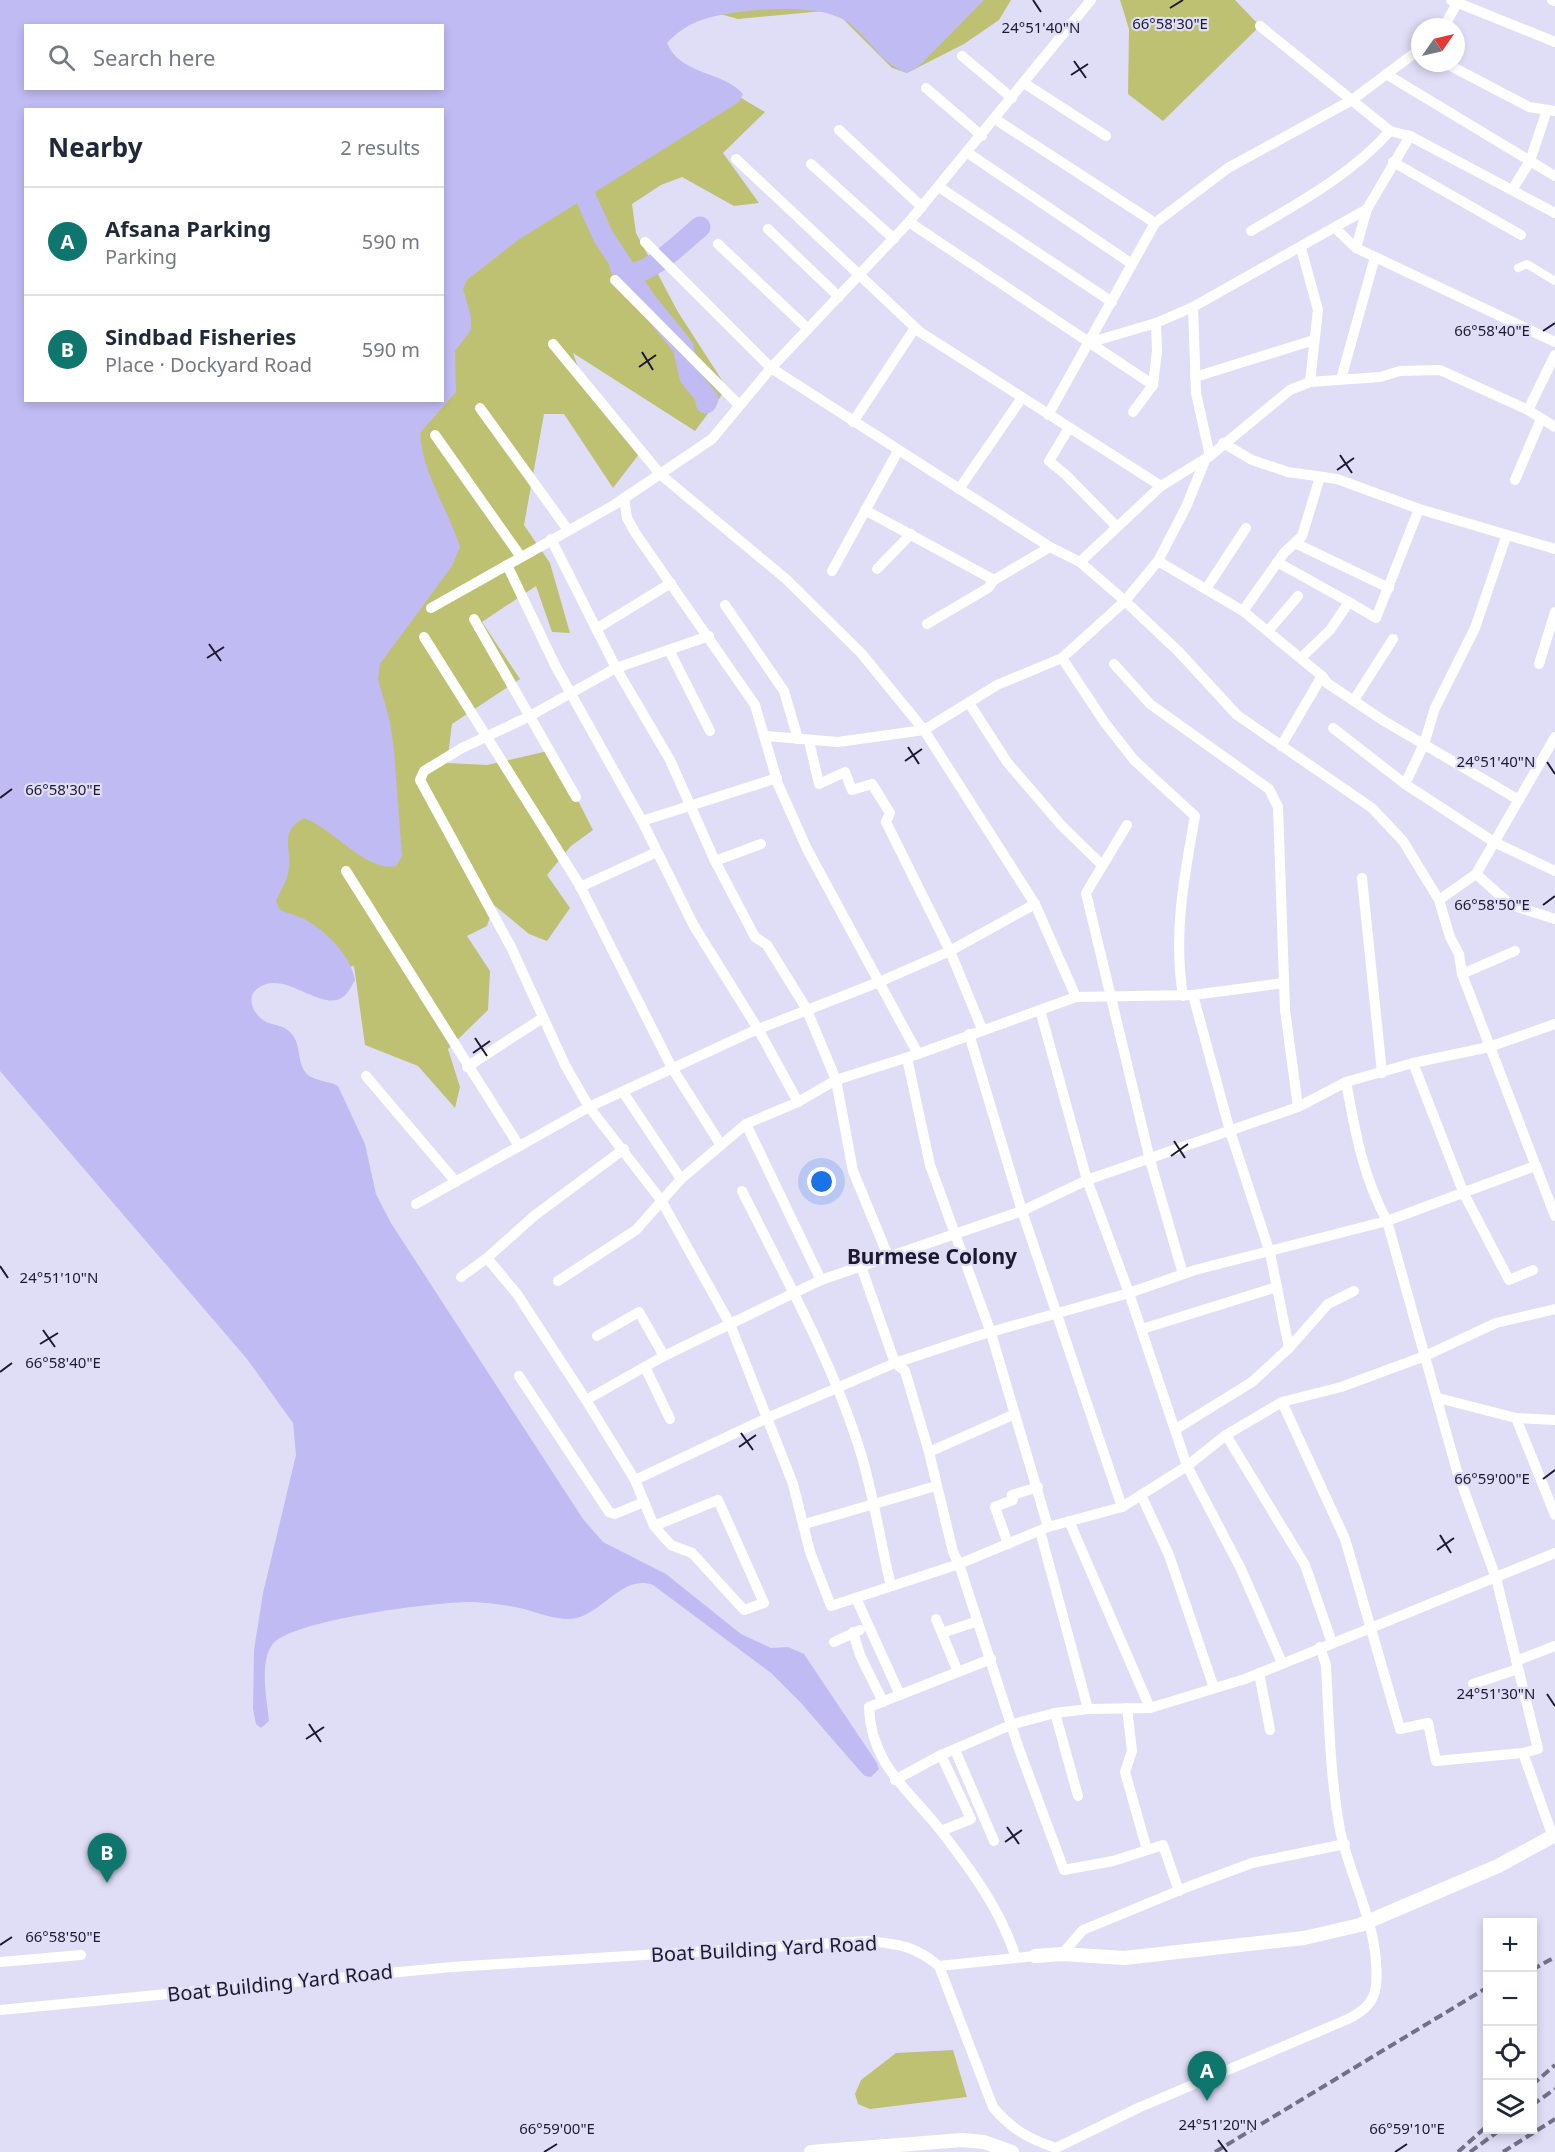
<!DOCTYPE html>
<html lang="en">
<head>
<meta charset="utf-8">
<style>
	body { margin:0; font-family:"Noto Sans",sans-serif; background:#f2f2f3; color:#1f2937 }
	.controls { position:absolute; right:18px; bottom:18px; display:grid; overflow:hidden; border-radius:0px; box-shadow:0 3px 9px #0003 }
	.controls button { width:54px; height:54px; display:grid; place-items:center; padding:0; border:0; border-bottom:2px solid #e0e1e3; background:#fff; color:#1f2937; font:30px sans-serif }
	.compass { position:absolute; left:1411px; top:18px; width:54px; height:54px; border-radius:50%; background:#fff; box-shadow:0 3px 9px #0003; rotate:56deg }
	.you { position:absolute; left:822px; top:1182px; width:21px; height:21px; margin:-15px; border:4px solid #fff; border-radius:50%; background:#1a73e8; box-shadow:0 0 0 9px #1a73e833 }
	.badge { display:grid; place-items:center; width:39px; height:39px; border-radius:50%; background:#0f766e; color:#fff; font-size:20px; font-weight:700 }
	.pin { position:absolute; translate:-50% -50px; filter:drop-shadow(0 2px 3px #0008) }
	.pin::after { content:''; position:absolute; top:32px; width:21px; height:18px; background:inherit; clip-path:polygon(0 0,100% 0,50% 100%) }
	.list { margin:0; padding:0; list-style:none }
	h2 { display:flex; justify-content:space-between; align-items:center; height:78px; margin:0; padding:0 24px; font-size:26px }
	h2 small { font-size:20px; font-weight:400; color:#747a83 }
	.list li { display:grid; grid-template-columns:39px 1fr auto; gap:18px; align-items:center; box-sizing:border-box; height:108px; padding:0 24px; border-top:2px solid #e0e1e3 }
	.list b { display:block; font-size:22px; white-space:nowrap }
	.list p { margin:0; font-size:20px; white-space:nowrap; color:#747a83 }
	.list em { font-size:20px; font-style:normal; color:#747a83 }
	.icon { flex:none; width:33px; height:33px; fill:none; stroke:currentColor; stroke-width:2; stroke-linecap:round; stroke-linejoin:round }
	.map { position:relative; flex:none; width:1555px; height:2152px; overflow:hidden }
	.search { position:absolute; background:#fff; box-shadow:0 3px 9px #0003; left:24px; top:24px; width:420px; height:66px; display:flex; align-items:center; gap:15px; box-sizing:border-box; padding:0 21px; border-radius:0px; color:#747a83; font-size:22px }
	.panel { position:absolute; background:#fff; box-shadow:0 3px 9px #0003; left:24px; top:108px; width:420px; height:294px; border-radius:0px }
	.map>svg:first-child { display:block }
</style>
</head>
<body>
<div class="map">
<svg width="1555" height="2152" viewBox="0 0 1555 2152">
	<rect width="100%" height="100%" fill="#e0def7"/>
	<g fill="#bfc172" fill-rule="evenodd">
		<path d="M0 0H642L672 54 684 64 765 112 723 153 759 203 734 206 682 177 661 185 632 204 636 233 678 312 727 388 695 431 573 353 586 390 643 449 613 488 564 414H544L524 525 550 563 570 633 552 632 536 586 482 622 520 679 452 724 447 763 487 765 552 750 593 830 571 846 547 875 570 908 547 941 529 934 494 905 487 926 467 936 490 971 488 1010 448 1049 460 1087 455 1108 418 1066 365 1045 354 966 313 973 0 684ZM26 26H442V88H26ZM26 110H442V400H26Z"/>
		<polygon points="669,0 1011,0 999,20 964,44 907,73 892,68 843,19 824,11 738,19"/>
		<polygon points="1120,0 1235,0 1260,26 1163,121 1128,94 1129,29"/>
		<polygon points="953,2050 967,2097 870,2109 858,2104 855,2094 861,2080 896,2053"/>
	</g>
	<path fill="#c1bbf4" fill-rule="evenodd" d="M0 0H984L920 65 907 73C878 63 867 32 841 18 811 3 737 9 705 19 690 23 677 32 667 43 681 76 722 70 743 94L739 102 518 240 467 280 463 289 471 317V330L455 351 456 392 420 433C422 473 448 509 460 547L452 566 380 664 378 679 390 722 394 751 402 856 396 866C366 872 334 829 304 818 278 833 292 846 289 869 287 880 281 891 276 901L280 910C288 914 298 915 306 920 327 932 351 956 355 980 351 987 346 998 337 1000 313 1005 281 969 257 989 246 997 253 1013 263 1020 274 1027 285 1023 294 1037 301 1048 297 1065 308 1075 316 1081 329 1081 338 1086L365 1144 376 1194 391 1223 583 1519 603 1542 666 1574 741 1634 771 1648 788 1647 804 1654 877 1763 879 1769 871 1777 865 1776 860 1771 801 1703 771 1673 653 1585C621 1573 601 1618 569 1619 554 1619 538 1613 524 1609 508 1605 490 1603 474 1602 440 1601 289 1620 272 1645 259 1664 267 1699 269 1721L261 1728 256 1724 253 1709 254 1650 263 1593 296 1455 293 1423 247 1359 0 1071ZM26 26H442V88H26ZM26 110H442V400H26Z"/>
	<g fill="none" stroke-linecap="round" stroke-linejoin="round">
		<g stroke="#c1bbf4" stroke-width="21">
			<polyline points="574,171 603,236 645,300 683,347 690,377 708,399 706,403"/>
			<path d="M620 267C636 290 685 239 700 227"/>
		</g>
		<polyline stroke="#fff" stroke-width="8" points="1518,268 1527,264 1555,281"/>
		<g stroke="#fff" stroke-width="10">
			<polyline points="1451,0 1555,42"/>
			<polyline points="1552,0 1555,1"/>
			<polyline points="1260,26 1390,131 1410,136 1555,213"/>
			<polyline points="1444,27 1457,3"/>
			<polyline points="962,56 1012,98"/>
			<polyline points="1445,63 1529,107 1555,111"/>
			<polyline points="1386,74 1555,176"/>
			<polyline points="1024,83 1106,136"/>
			<polyline points="926,88 982,136"/>
			<polyline points="995,119 1155,223"/>
			<polyline points="839,130 922,207"/>
			<polyline points="968,153 1132,264"/>
			<polyline points="736,159 920,332 1161,486"/>
			<polyline points="1393,162 1521,235"/>
			<polyline points="811,164 894,239"/>
			<polyline points="939,187 1112,302"/>
			<polyline points="1512,190 1530,161 1547,110"/>
			<polyline points="909,222 1153,385"/>
			<polyline points="1335,228 1356,248 1555,342"/>
			<polyline points="768,229 839,297"/>
			<path d="M1251 231C1300 202 1352 174 1390 131"/>
			<polyline points="645,242 771,368 1050,547 1080,562 1125,601 1179,652 1237,715 1372,808 1403,841 1439,900 1450,937 1459,954 1462,974 1555,1216"/>
			<polyline points="718,244 808,329"/>
			<polyline points="1301,248 1318,310 1310,382"/>
			<polyline points="1356,248 1367,209 1410,136"/>
			<polyline points="615,280 739,405"/>
			<polyline points="1193,307 1196,393 1210,456"/>
			<polyline points="1088,343 1156,323 1193,307 1367,209"/>
			<polyline points="553,344 661,475 786,579 861,653 924,730 1035,904 1076,997"/>
			<polyline points="1195,377 1314,340"/>
			<polyline points="1341,379 1375,257"/>
			<polyline points="480,408 568,530"/>
			<polyline points="1528,410 1555,355"/>
			<polyline points="1133,412 1153,385 1157,351 1156,323"/>
			<polyline points="1048,415 1155,223 1228,168 1352,100 1420,49"/>
			<polyline points="853,422 915,328"/>
			<polyline points="1069,428 1049,461 1066,475 1117,527"/>
			<polyline points="435,435 521,557"/>
			<polyline points="1223,443 1252,460 1288,472 1337,479 1419,509 1555,549"/>
			<polyline points="1515,480 1541,419"/>
			<polyline points="959,489 1021,399"/>
			<polyline points="624,498 627,518 636,534 755,705 778,784 807,849 918,1054"/>
			<polyline points="865,510 994,580 1050,547"/>
			<polyline points="551,539 616,668 670,760 715,861 755,937 767,945 806,1008 836,1080 853,1171 888,1256"/>
			<polyline points="1295,543 1389,588"/>
			<polyline points="1158,561 1243,611 1322,676 1327,683 1384,721 1519,800"/>
			<polyline points="1080,562 1161,486 1210,456 1290,390 1310,382 1380,377 1400,371 1440,370 1528,410 1555,427"/>
			<polyline points="1277,562 1349,602 1330,630 1301,658"/>
			<polyline points="507,565 556,667 642,821 694,926 758,1029 798,1102"/>
			<polyline points="877,569 911,534"/>
			<polyline points="832,571 898,451"/>
			<polyline points="1206,589 1246,528"/>
			<polyline points="1349,602 1376,618 1419,509"/>
			<polyline points="725,605 784,691 798,739"/>
			<polyline points="431,608 614,505 712,439 771,368 909,222 1091,0"/>
			<polyline points="1243,611 1284,553 1302,536 1320,477"/>
			<polyline points="474,619 576,797"/>
			<polyline points="927,624 988,588 994,580"/>
			<polyline points="596,629 671,583"/>
			<polyline points="1268,631 1298,596"/>
			<polyline points="709,636 616,668 528,717 462,748 424,771 420,780 511,947 565,1065 589,1107 661,1200 730,1324 793,1484 810,1552 831,1606 959,1564 1048,1527 1122,1507 1187,1466 1226,1435 1282,1402 1341,1387 1425,1356 1496,1323 1555,1309"/>
			<polyline points="424,637 579,884 672,1068 721,1145"/>
			<polyline points="669,650 710,731"/>
			<path d="M1062 658 1105 723 1134 760 1195 816C1184 877 1173 934 1183 996"/>
			<polyline points="1114,664 1150,704 1269,789 1278,807 1285,1010 1298,1107"/>
			<polyline points="1539,664 1555,612"/>
			<polyline points="1354,700 1393,639"/>
			<polyline points="969,703 1007,762 1062,826 1102,865"/>
			<polyline points="1333,728 1405,784 1494,842 1555,871"/>
			<polyline points="766,736 838,742 924,730 997,685 1062,658 1125,601 1158,561 1186,507 1206,458"/>
			<polyline points="809,741 819,784 845,772 852,790 872,784 890,813 886,822 950,951 982,1029"/>
			<polyline points="1281,746 1322,676"/>
			<polyline points="1405,784 1424,744 1435,708 1475,628 1506,537"/>
			<polyline points="642,821 777,778"/>
			<polyline points="1127,825 1086,893 1150,1160 1183,1274"/>
			<polyline points="715,861 761,844"/>
			<polyline points="346,871 519,1146"/>
			<polyline points="1476,874 1555,737"/>
			<polyline points="1362,878 1382,1073"/>
			<polyline points="580,887 657,852"/>
			<polyline points="1439,900 1476,874 1511,905 1555,919"/>
			<polyline points="1462,974 1515,951"/>
			<polyline points="1193,995 1230,1131 1270,1253 1289,1348"/>
			<polyline points="1040,1010 1087,1180 1129,1293 1187,1466 1241,1569 1282,1663"/>
			<polyline points="969,1034 1022,1211 1122,1507"/>
			<polyline points="907,1058 930,1165 991,1333 1048,1527"/>
			<polyline points="1413,1063 1464,1194 1509,1280 1533,1270"/>
			<polyline points="467,1067 541,1019"/>
			<polyline points="366,1076 456,1182"/>
			<path d="M1346 1082C1355 1131 1363 1177 1387 1221L1457 1471 1496 1578 1538 1749 1523 1753 1553 1837"/>
			<polyline points="623,1092 681,1179"/>
			<polyline points="746,1124 821,1280"/>
			<path d="M742 1191C785 1277 834 1364 862 1457 874 1499 881 1544 891 1586"/>
			<polyline points="416,1204 589,1107 751,1032 879,982 950,951 1035,904"/>
			<polyline points="487,1258 517,1294 586,1400 635,1480 654,1526 671,1545 692,1553 744,1610 764,1603 718,1500 654,1526"/>
			<polyline points="861,1266 895,1363 905,1371 929,1452 953,1552 959,1564 1019,1749 1064,1870 1113,1861 1163,1845 1179,1891"/>
			<polyline points="461,1277 487,1258 534,1216 624,1149"/>
			<polyline points="558,1281 636,1230 681,1179 746,1124 798,1102 836,1080 918,1054 1076,997 1193,995 1284,983"/>
			<polyline points="1142,1329 1277,1287"/>
			<polyline points="597,1336 639,1312 664,1356"/>
			<polyline points="645,1367 670,1419"/>
			<polyline points="519,1376 609,1512 615,1514 644,1502"/>
			<polyline points="1438,1398 1516,1418 1555,1420"/>
			<polyline points="586,1400 664,1356 821,1280 1022,1211 1087,1180 1298,1107 1346,1082 1413,1063 1489,1047 1555,1024"/>
			<polyline points="1282,1402 1345,1539 1400,1729 1428,1723 1436,1761 1523,1753"/>
			<polyline points="1516,1418 1555,1515"/>
			<polyline points="1176,1429 1252,1382 1289,1348 1328,1304 1354,1291"/>
			<polyline points="1226,1435 1305,1565 1332,1643"/>
			<polyline points="929,1452 1015,1414"/>
			<polyline points="635,1480 767,1418 895,1363 980,1335 1129,1293 1195,1270 1387,1221 1535,1166"/>
			<polyline points="1141,1495 1169,1555 1214,1688"/>
			<polyline points="1069,1521 1150,1708"/>
			<polyline points="805,1524 936,1486"/>
			<polyline points="1040,1531 1088,1709"/>
			<polyline points="1008,1544 995,1507 1013,1500 1012,1495 1038,1487"/>
			<polyline points="856,1598 900,1695"/>
			<polyline points="936,1619 958,1672"/>
			<polyline points="853,1632 860,1655 883,1702"/>
			<polyline points="942,1633 978,1621"/>
			<polyline points="834,1642 860,1630"/>
			<path d="M991 1659 869 1707C871 1765 909 1790 941 1831 971 1870 1001 1910 1016 1958L1035 1956"/>
			<polyline points="1516,1661 1555,1646"/>
			<polyline points="1259,1673 1270,1730"/>
			<polyline points="1473,1684 1518,1669"/>
			<polyline points="1127,1708 1132,1751 1125,1772 1147,1850"/>
			<polyline points="1055,1713 1078,1796"/>
			<polyline points="955,1750 994,1841"/>
			<polyline points="895,1780 941,1755 1013,1724 1055,1713 1088,1709 1150,1708 1245,1679 1555,1553"/>
			<polyline points="941,1831 971,1819 941,1755"/>
			<polyline points="1062,1954 1083,1930 1190,1886 1252,1863 1345,1844"/>
			<polyline points="0,1962 81,1955"/>
			<polyline points="939,1966 1016,1958"/>
			<path d="M0 2010 452 1967 868 1941C899 1944 915 1946 939 1966L993 2107C1011 2129 1029 2139 1056 2148L1138 2108 1348 2019C1362 2012 1374 2003 1376 1986 1381 1930 1351 1882 1340 1830 1330 1776 1329 1720 1326 1665L1320 1647"/>
		</g>
		<g stroke="#fff" stroke-width="14">
			<polyline points="1035,1956 1062,1954 1124,1958 1304,1938 1360,1925 1498,1866 1555,1835"/>
			<polyline points="811,2152 962,2140 984,2142 1012,2152"/>
		</g>
		<g stroke="#726f87" stroke-width="4" stroke-dasharray="9 4.5" stroke-linecap="butt">
			<polyline points="1532,1970 1555,1957"/>
			<polyline points="1532,2085 1555,2065"/>
			<polyline points="1532,2105 1555,2089"/>
			<polyline points="1215,2152 1488,1987"/>
			<polyline points="1458,2152 1488,2125"/>
			<polyline points="1470,2152 1500,2130"/>
			<polyline points="1503,2152 1555,2119"/>
		</g>
	</g>
	<path fill="none" stroke="#1d1930" stroke-width="2" d="M1033 0 1041 12M1170 8 1183 0M1074 61 1086 78M1071 75 1088 64M1543 331 1555 323M642 352 653 370M639 367 656 355M1340 455 1352 473M1337 470 1354 458M209 644 221 661M207 658 224 647M908 747 919 764M905 761 922 749M1547 762 1555 774M0 798 12 789M1543 905 1555 896M475 1038 487 1056M473 1053 490 1041M1174 1141 1185 1158M1171 1156 1188 1144M0 1266 8 1278M43 1330 55 1347M40 1344 58 1333M0 1372 12 1363M741 1433 753 1450M739 1447 756 1435M1543 1479 1555 1470M1440 1535 1451 1553M1437 1550 1454 1538M1547 1694 1555 1706M309 1724 321 1742M306 1739 324 1727M1007 1827 1019 1844M1005 1842 1022 1830M0 1945 12 1937M1218 2140 1227 2152M544 2152 557 2144M1395 2152 1407 2144"/>
	<g text-anchor="middle" stroke-width="4.5" stroke-linejoin="round" paint-order="stroke">
		<g font-size="20" fill="#1d1930" stroke="#e0def7">
			<text transform="translate(764 1949) rotate(-3)" y="7">Boat Building Yard Road</text>
			<text transform="translate(280 1983) rotate(-6)" y="7">Boat Building Yard Road</text>
		</g>
		<g font-size="21" font-weight="bold" fill="#1d1930" stroke="#e0def7">
			<text x="932" y="1264">Burmese Colony</text>
		</g>
	</g>
	<g font-size="15" text-anchor="middle" fill="#1d1930" stroke="#e0def7" stroke-width="4.5" stroke-linejoin="round" paint-order="stroke">
		<text x="1170" y="29">66°58'30"E</text>
		<text x="1041" y="33">24°51'40"N</text>
		<text x="1492" y="336">66°58'40"E</text>
		<text x="1496" y="767">24°51'40"N</text>
		<text x="63" y="795">66°58'30"E</text>
		<text x="1492" y="910">66°58'50"E</text>
		<text x="59" y="1283">24°51'10"N</text>
		<text x="63" y="1368">66°58'40"E</text>
		<text x="1492" y="1484">66°59'00"E</text>
		<text x="1496" y="1699">24°51'30"N</text>
		<text x="63" y="1942">66°58'50"E</text>
		<text x="1218" y="2130">24°51'20"N</text>
		<text x="557" y="2134">66°59'00"E</text>
		<text x="1407" y="2134">66°59'10"E</text>
	</g>
</svg>
<div class="controls">
<button>+</button>
<button>−</button>
<button><svg class="icon" aria-label="locate" viewBox="0 0 24 24"><circle cx="12" cy="12" r="6"/><path d="M12 2v4M12 18v4M2 12h4M18 12h4"/></svg></button>
<button><svg class="icon" aria-label="layers" viewBox="0 0 24 24"><path d="M12 4l9 5-9 5-9-5zM3 14l9 5 9-5"/></svg></button>
</div>
<svg class="compass" viewBox="-18 -18 36 36"><path d="M0-13l5 13h-10z" fill="#e53935"/><path d="M0 13l5-13h-10z" fill="#747a83"/></svg>
<div class="you"></div>
<div class="pin badge" style="left:1207px;top:2101px">A</div>
<div class="pin badge" style="left:107px;top:1883px">B</div>
<div class="search"><svg class="icon" aria-label="search" viewBox="0 0 24 24"><circle cx="10" cy="10" r="6"/><path d="M15 15l6 6"/></svg>Search here</div>
<section class="panel">
<h2>Nearby<small>2 results</small></h2>
<ul class="list">
<li><span class="badge">A</span><div><b>Afsana Parking</b><p>Parking</p></div><em>590 m</em></li>
<li><span class="badge">B</span><div><b>Sindbad Fisheries</b><p>Place · Dockyard Road</p></div><em>590 m</em></li>
</ul>
</section>
</div>
</body>
</html>
